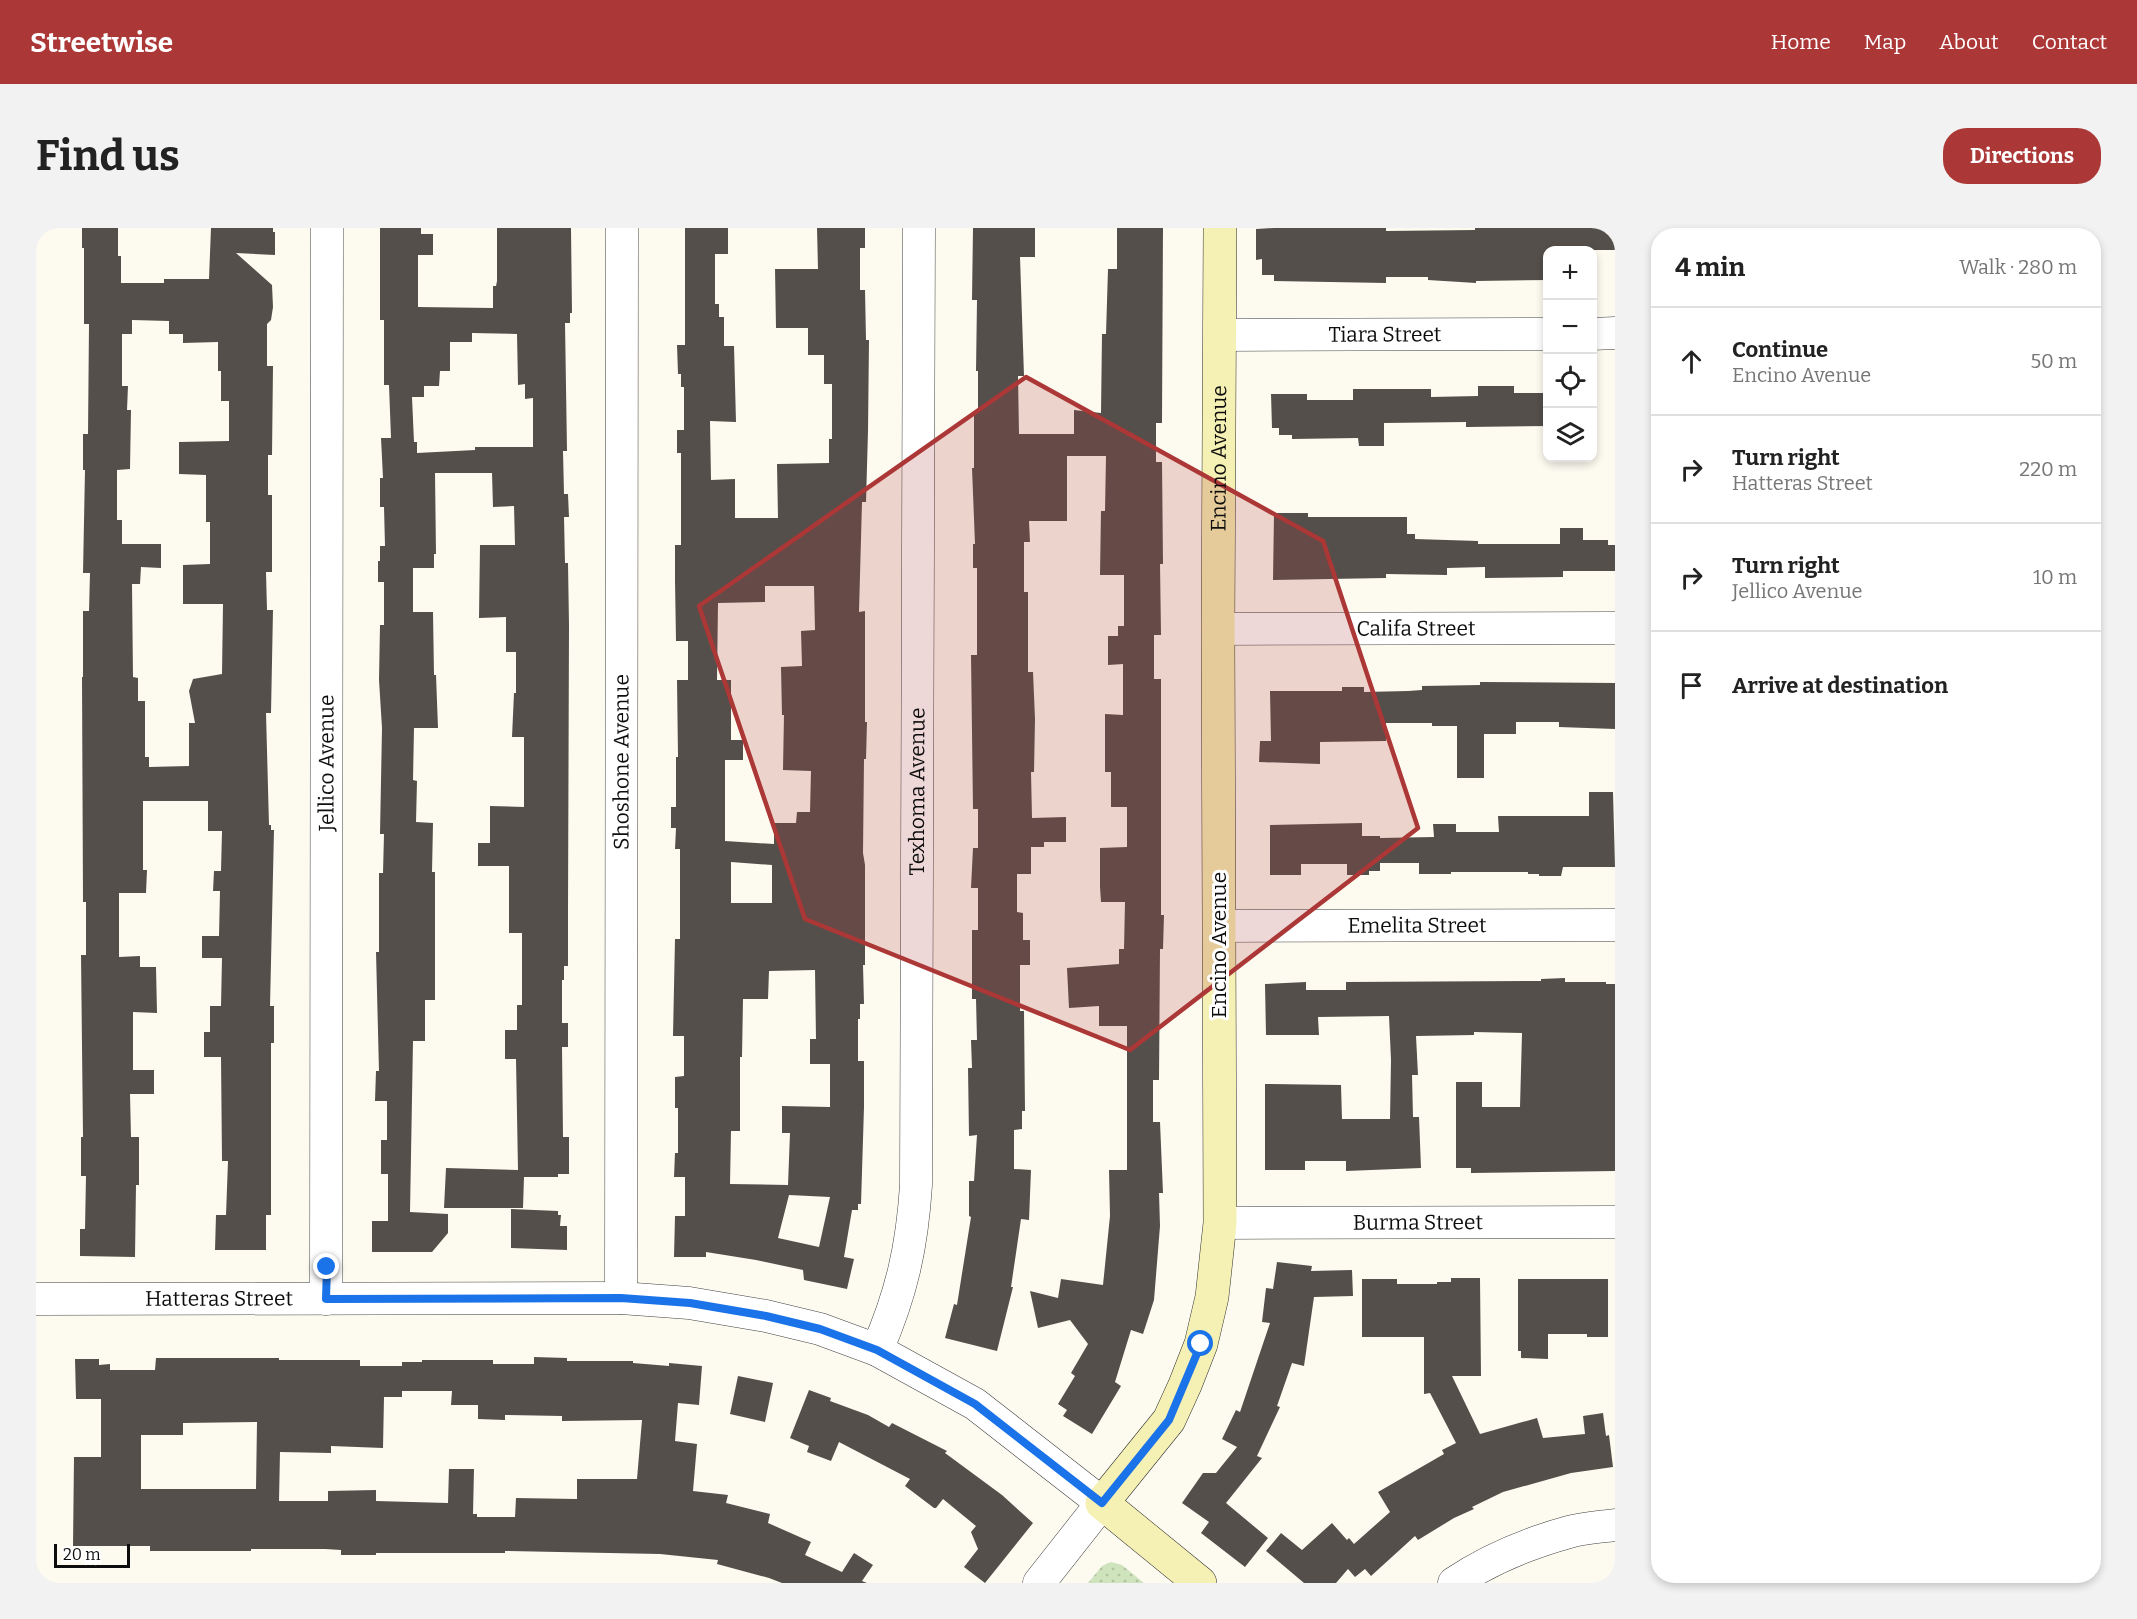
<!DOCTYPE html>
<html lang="en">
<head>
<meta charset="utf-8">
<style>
	body { margin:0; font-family:Bitter,serif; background:#f2f2f2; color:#222 }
	.controls { position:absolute; right:18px; top:18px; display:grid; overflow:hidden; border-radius:12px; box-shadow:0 3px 9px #0003 }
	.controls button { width:54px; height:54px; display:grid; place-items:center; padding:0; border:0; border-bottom:2px solid #e0e0e0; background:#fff; color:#222; font:30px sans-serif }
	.scale { position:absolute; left:18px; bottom:15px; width:76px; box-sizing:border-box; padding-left:6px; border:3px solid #0d0d0d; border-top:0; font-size:16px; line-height:21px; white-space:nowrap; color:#0d0d0d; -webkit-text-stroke:4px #fff; paint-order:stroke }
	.stop { position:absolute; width:18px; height:18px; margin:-14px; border:4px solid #1a73e8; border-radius:50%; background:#fff }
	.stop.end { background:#1a73e8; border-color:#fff; box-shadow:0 2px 6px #0008 }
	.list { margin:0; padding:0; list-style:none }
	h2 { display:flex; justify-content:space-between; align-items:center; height:78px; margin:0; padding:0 24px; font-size:26px }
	h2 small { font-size:20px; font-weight:400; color:#767676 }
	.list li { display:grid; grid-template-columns:39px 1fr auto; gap:18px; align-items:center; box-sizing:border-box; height:108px; padding:0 24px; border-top:2px solid #e0e0e0 }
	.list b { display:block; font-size:22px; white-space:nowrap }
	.list p { margin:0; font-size:20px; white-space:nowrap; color:#767676 }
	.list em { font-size:20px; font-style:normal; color:#767676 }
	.icon { flex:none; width:33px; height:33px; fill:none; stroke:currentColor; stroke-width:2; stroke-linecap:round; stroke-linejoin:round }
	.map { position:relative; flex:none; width:1579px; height:1355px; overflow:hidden; border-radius:24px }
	header { display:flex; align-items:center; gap:36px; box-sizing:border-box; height:84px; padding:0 30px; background:#ac3737; color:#fff }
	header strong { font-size:28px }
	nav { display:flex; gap:33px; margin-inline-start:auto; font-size:21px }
	.intro { display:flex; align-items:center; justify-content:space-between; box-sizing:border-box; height:144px; padding:0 36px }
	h1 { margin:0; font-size:42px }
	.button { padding:15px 27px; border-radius:24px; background:#ac3737; color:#fff; font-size:21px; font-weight:700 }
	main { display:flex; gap:36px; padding:0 36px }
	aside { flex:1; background:#fff; border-radius:24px; box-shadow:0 3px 9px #0003 }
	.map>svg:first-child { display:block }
</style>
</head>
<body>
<header>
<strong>Streetwise</strong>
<nav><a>Home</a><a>Map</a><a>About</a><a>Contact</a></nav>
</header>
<div class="intro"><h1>Find us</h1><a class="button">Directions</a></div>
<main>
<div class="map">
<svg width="1579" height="1355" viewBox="0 0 1579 1355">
	<defs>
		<pattern id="grass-dots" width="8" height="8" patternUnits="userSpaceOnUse" patternTransform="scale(1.5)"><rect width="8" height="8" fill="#cfe3bd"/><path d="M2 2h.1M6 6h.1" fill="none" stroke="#b1c2a1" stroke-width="1.8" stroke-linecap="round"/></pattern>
	</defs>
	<rect width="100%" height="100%" fill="#fdfbf0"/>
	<polygon fill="url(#grass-dots)" points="1075,1334 1086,1337 1108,1355 1052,1355 1066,1338"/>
	<g fill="#554f4b" fill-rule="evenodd">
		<path d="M46 0H82V28H85V55H128V51H173L175 0H237V4H239V27L200 25 236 57 237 79 235 92 231 96V138H237L236 227H232V267H236V344H230L231 382H237L235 485H230L233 597H235V602H238L234 778H238V815H235V987H230V1022H179L180 987H190L192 933H186L185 829H168V804H174V778H185L186 730H166V708H183L184 663H177L178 643H185L186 603H172V573H107V642H111L110 665H83V729L104 728V739H120L121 785 97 784V842H118V866H94L95 909H103V957H100L99 1029 44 1028V1001H49L50 948H45V909H47L45 727H50V674H47L46 449H47V383H53L54 345H47L49 242H47V206H52L53 96H48V20H46ZM96 92 133 93V106H147V115L182 114V143H185V173H193V213L143 214V246L170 247V294H174V336L147 337V376H187L186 446 157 451 153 463 159 495H153V538L113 539V529H109V473H102V450L97 449 96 356H104L105 339 125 340V316H86V292H81V242L94 241 95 182H91L92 158H86V106H96Z"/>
		<path d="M344 0H385V6H397V27H382V79L457 80V58H460L461 53V0H535L536 85H534V95H529L531 223H527L528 266H532L533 289H528L529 335H532L533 397 532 684V738H528V752H526V795H532V819H526L527 909H533V946H522V949H488L487 980H408L410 940 482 942 480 831H469V802H481V777H486V705H473V638H442V615H454V578L488 579V509H476L478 465H480V424H470V389L443 390 444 317H479L478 278 457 279 456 245H399L400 326H398V340H377V384H397L398 447H400L402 500H378L377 552 381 553 380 594 397 595 396 644H399V772H389V813H377L374 984 412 986V1005L396 1024H336V993H352V946H345V912H351V873H339L340 843H343L340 724H343V645H347L348 606H344L346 500 343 452 344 397H348V354H342V333H344V318H349L348 279H344V250H347L345 210H355L353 157H348V92H344ZM436 105 481 106 482 157 489 156V171L497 170V219H439V222L381 225V214H378L376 169H388V158H403L404 143H414V114H436Z"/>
		<path d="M649 0H692V26H679V76H683V89H688V118H698L700 194 674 193 675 252 699 251V290H742L741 236 793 235V211H796V156H788V127H772V100H740L739 41H782L781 0H829V20H824V62H829L830 112H833L832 203 830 274H826L823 384 829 383V494H831L830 531H828L827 625 829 637V737H827L828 776H824V791H822V833H828V879L825 976H822V982H816L808 1029 818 1031 811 1061 768 1052 767 1042 720 1032 670 1024V1029H638L639 988H649V949H638L639 925H642V880H639V849L648 848V808H637L639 711H644V621H639L640 600H635V579H640V529H642L641 452H652V413H640L639 353V317H645V225H641V202H648V159H645V146H642L641 117H649ZM729 358H778L779 402 765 403 766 438 745 439 746 487H748L747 542 775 543 774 584H761L760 595H738V616L689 613V532H707V512H695V452H681L682 375 729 374ZM695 634 736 637V675H695ZM779 742 780 811H774V836H794V879L746 878V905H754L752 957 694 956 695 903H704V829H706L707 771H732L733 743ZM753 967 794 969 783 1019 742 1010Z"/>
		<polygon points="937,0 999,0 999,29 984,29 988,148 982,148 983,206 1038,206 1038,182 1065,185 1066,106 1070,106 1072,41 1081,41 1081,0 1127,0 1126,195 1120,195 1120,234 1126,234 1127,336 1124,336 1125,407 1118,407 1118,451 1125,451 1125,687 1128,687 1127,721 1124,721 1123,852 1117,852 1117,894 1124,894 1127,965 1123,965 1124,998 1118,1072 1107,1106 1095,1102 1079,1154 1085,1158 1056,1206 1027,1188 1031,1182 1022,1176 1039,1148 1035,1145 1052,1116 1034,1092 1002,1100 994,1063 1022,1070 1025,1051 1067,1057 1074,988 1073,942 1091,942 1091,798 1063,798 1063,778 1033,780 1031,740 1083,736 1083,721 1088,721 1089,674 1065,674 1064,659 1064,620 1091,619 1091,579 1075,579 1075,544 1069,544 1069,486 1087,487 1087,436 1072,437 1072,408 1082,408 1082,398 1088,398 1088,347 1064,347 1065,283 1069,283 1070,228 1031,228 1031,293 993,293 994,314 988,314 988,364 992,364 992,444 997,444 999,491 998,544 995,544 996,590 1030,589 1030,614 1008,614 1008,619 995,619 995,646 981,646 981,684 987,685 987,712 994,712 994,737 984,737 984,783 988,783 989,883 986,883 986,901 978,902 978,941 995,942 993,992 985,991 975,1059 977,1059 961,1123 909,1110 918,1076 921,1077 935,989 933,988 933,953 938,953 941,907 933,908 932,840 936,840 935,812 941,812 940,771 936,771 936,702 942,702 942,660 935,660 937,620 942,620 942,581 937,581 935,427 941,427 941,340 937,340 937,316 939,316 936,240 938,240 938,183 942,182 942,143 940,143 941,72 936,72"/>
		<polygon points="1238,0 1350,0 1350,3 1439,2 1439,0 1579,0 1579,22 1512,22 1512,52 1440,53 1440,55 1392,52 1392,49 1350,49 1350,55 1238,53 1238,47 1226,47 1226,31 1220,32 1220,1"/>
		<polygon points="1442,158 1478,158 1478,165 1512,165 1512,198 1430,199 1430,194 1348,195 1348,218 1323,218 1322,210 1256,211 1256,207 1243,207 1243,200 1236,200 1235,166 1271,166 1271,172 1317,172 1317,161 1395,161 1395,169 1442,168"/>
		<polygon points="1238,285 1272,285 1272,289 1371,289 1371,306 1379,306 1379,311 1442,313 1442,316 1524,316 1524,300 1547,300 1547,312 1572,312 1572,317 1579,317 1579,343 1527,343 1527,349 1449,350 1449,339 1411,340 1411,347 1350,346 1350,350 1237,352"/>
		<polygon points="1444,454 1579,455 1579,501 1523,499 1523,494 1480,494 1480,506 1448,506 1448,550 1421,550 1421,498 1396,498 1396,495 1350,495 1350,513 1284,514 1284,536 1223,534 1224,513 1235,513 1234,463 1306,463 1306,459 1328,459 1328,464 1372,463 1386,462 1386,458 1444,457"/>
		<polygon points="1553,564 1577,564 1579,639 1527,639 1525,648 1503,648 1503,646 1492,646 1492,644 1415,644 1415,646 1383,646 1383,635 1344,635 1344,643 1333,643 1333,647 1311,647 1311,636 1265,636 1265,647 1234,647 1234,597 1326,595 1326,608 1344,608 1344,610 1398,609 1397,596 1420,596 1420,604 1463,604 1462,588 1553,588"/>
		<polygon points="1529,750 1529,754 1570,754 1570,756 1579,756 1579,943 1435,945 1435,940 1420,940 1420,854 1446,854 1446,879 1484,879 1486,805 1438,804 1438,807 1380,808 1382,847 1376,847 1377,889 1383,889 1385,940 1310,943 1310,933 1269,933 1269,942 1229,942 1229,856 1305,857 1306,891 1354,891 1355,832 1353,788 1282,789 1283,807 1230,807 1229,756 1270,754 1270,762 1310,762 1310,754 1505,753 1505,751"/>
		<polygon points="475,981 522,983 522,987 525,987 524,998 531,998 531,1022 475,1020"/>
		<polygon points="1241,1034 1276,1038 1275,1043 1316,1042 1317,1068 1278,1069 1268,1138 1256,1135 1241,1178 1244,1179 1221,1228 1226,1230 1190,1275 1232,1310 1209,1339 1165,1305 1173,1294 1146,1275 1167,1245 1180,1245 1201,1219 1186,1211 1200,1182 1204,1184 1234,1095 1226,1094 1230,1060 1237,1061"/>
		<polygon points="1415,1050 1444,1050 1445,1148 1416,1148 1444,1206 1501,1190 1507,1210 1549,1206 1547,1188 1567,1185 1570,1208 1573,1207 1577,1239 1535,1245 1467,1264 1436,1279 1438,1281 1418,1290 1382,1312 1379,1308 1335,1348 1329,1341 1319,1349 1312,1341 1300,1355 1268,1355 1230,1323 1245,1305 1266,1322 1296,1295 1311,1312 1313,1310 1318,1316 1354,1284 1342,1264 1408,1226 1406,1222 1420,1215 1394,1165 1388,1166 1388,1109 1326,1109 1326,1051 1361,1051 1361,1056 1401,1056 1401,1054 1415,1054"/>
		<polygon points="1482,1051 1572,1051 1572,1109 1551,1109 1551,1106 1512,1106 1512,1131 1485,1130 1485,1123 1482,1123"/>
		<path d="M498 1129 531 1130V1133H597V1135L633 1138V1135L666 1138 663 1177 642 1175 639 1213 661 1216 657 1263 692 1267 690 1275 734 1286 732 1295 775 1314 769 1327 806 1344 818 1325 837 1337 826 1353 831 1355H746L733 1350 681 1336 682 1332 624 1326 469 1323V1325H340V1327H305V1322L289 1321H215V1323H114V1318H37L38 1229H65V1171H40L39 1131H63V1137L74 1136V1142H119L120 1130H243V1132H324V1138H366V1134H386V1132H457V1136H498ZM366 1163H416L415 1177H442V1191L469 1192V1187L526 1188V1193L606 1192 601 1251H541V1271L480 1270 479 1289H441V1286H437L438 1241H413L412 1275 340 1273V1262L292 1263V1273H243L244 1224 295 1225V1218L347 1220 348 1169H366ZM221 1194 220 1261H105V1207H147V1195Z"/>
		<polygon points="702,1148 737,1155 729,1194 694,1186"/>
		<polygon points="773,1162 795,1170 794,1173 832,1187 853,1199 856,1195 911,1223 909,1225 966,1267 997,1295 949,1355 928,1339 942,1321 935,1304 940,1298 907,1271 900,1280 898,1280 869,1258 874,1251 803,1214 795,1233 771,1224 773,1218 754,1210"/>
	</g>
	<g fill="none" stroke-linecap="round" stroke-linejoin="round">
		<defs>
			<g id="street">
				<polyline points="1556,106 1579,105"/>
				<path id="s1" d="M1185 107 1512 106"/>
				<path id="s2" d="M1182 401 1579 400"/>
				<path id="s3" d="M1183 698 1579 697"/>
				<path id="s4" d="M1184 995 1579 994"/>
				<path id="s5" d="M585 1070 586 0"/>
				<path id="s6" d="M0 1071 585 1070 653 1075 730 1088 784 1101 841 1122 939 1176 1066 1275 1003 1355"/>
				<path id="s7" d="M290 1071 291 0"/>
				<path id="s8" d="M841 1122C866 1064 876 1019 880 957L883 0"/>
				<path d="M1418 1355C1452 1332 1493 1315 1533 1304 1547 1300 1564 1299 1579 1297"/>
			</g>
			<g id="secondary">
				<path id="s9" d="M1164 1355 1066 1275 1133 1192 1149 1157 1165 1116 1176 1069 1184 995 1182 401 1184 0"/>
			</g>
		</defs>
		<use href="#street" stroke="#404040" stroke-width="33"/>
		<use href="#secondary" stroke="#2f2f2f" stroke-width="34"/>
		<use href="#street" stroke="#fff" stroke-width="32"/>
		<use href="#secondary" stroke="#f5f0b3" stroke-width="33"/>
	</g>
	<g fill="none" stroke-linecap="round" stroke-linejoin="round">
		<polyline stroke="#1a73e8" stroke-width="8" points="291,1039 290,1071 585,1070 654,1075 730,1088 784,1101 841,1122 939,1176 1066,1275 1133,1192 1165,1116"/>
	</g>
	<path fill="#ac3737" fill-opacity="0.2" stroke="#ac3737" stroke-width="4.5" stroke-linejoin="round" d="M990 149 1287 313 1382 600 1094 822 769 691 663 378Z"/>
	<g text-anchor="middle" stroke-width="6" stroke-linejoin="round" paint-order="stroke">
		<g font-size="21" fill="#0d0d0d" stroke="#fff">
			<text dy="7" stroke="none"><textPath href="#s1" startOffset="164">Tiara Street</textPath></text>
			<text dy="7" stroke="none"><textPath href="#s9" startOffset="1203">Encino Avenue</textPath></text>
			<text dy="7" stroke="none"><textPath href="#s2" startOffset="198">Califa Street</textPath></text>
			<text dy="7" stroke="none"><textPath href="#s7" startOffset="536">Jellico Avenue</textPath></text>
			<text dy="7" stroke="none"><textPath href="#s5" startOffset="536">Shoshone Avenue</textPath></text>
			<text dy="7" stroke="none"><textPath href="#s8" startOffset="564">Texhoma Avenue</textPath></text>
			<text dy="7" stroke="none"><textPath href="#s3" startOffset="198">Emelita Street</textPath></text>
			<text transform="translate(1183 717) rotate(-90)" y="7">Encino Avenue</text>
			<text dy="7" stroke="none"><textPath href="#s4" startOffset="198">Burma Street</textPath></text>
			<text dy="7" stroke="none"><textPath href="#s6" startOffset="183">Hatteras Street</textPath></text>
		</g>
	</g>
</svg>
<div class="controls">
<button>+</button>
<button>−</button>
<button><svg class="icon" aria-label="locate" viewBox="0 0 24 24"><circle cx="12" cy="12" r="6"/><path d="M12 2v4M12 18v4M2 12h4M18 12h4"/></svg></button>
<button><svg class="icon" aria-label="layers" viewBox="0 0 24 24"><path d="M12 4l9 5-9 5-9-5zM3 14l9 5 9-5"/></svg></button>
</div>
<div class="scale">20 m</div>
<div class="stop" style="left:1165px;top:1116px"></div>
<div class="stop end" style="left:291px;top:1039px"></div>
</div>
<aside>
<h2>4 min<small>Walk · 280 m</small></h2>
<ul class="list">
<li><svg class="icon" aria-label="ahead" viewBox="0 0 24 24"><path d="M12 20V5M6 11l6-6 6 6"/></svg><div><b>Continue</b><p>Encino Avenue</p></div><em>50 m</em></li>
<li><svg class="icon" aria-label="right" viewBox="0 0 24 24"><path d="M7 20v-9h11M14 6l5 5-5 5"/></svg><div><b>Turn right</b><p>Hatteras Street</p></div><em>220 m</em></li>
<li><svg class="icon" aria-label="right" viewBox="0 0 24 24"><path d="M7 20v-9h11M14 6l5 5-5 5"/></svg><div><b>Turn right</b><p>Jellico Avenue</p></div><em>10 m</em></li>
<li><svg class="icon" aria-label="arrive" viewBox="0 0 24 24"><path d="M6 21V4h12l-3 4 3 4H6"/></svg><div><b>Arrive at destination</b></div></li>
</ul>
</aside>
</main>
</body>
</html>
